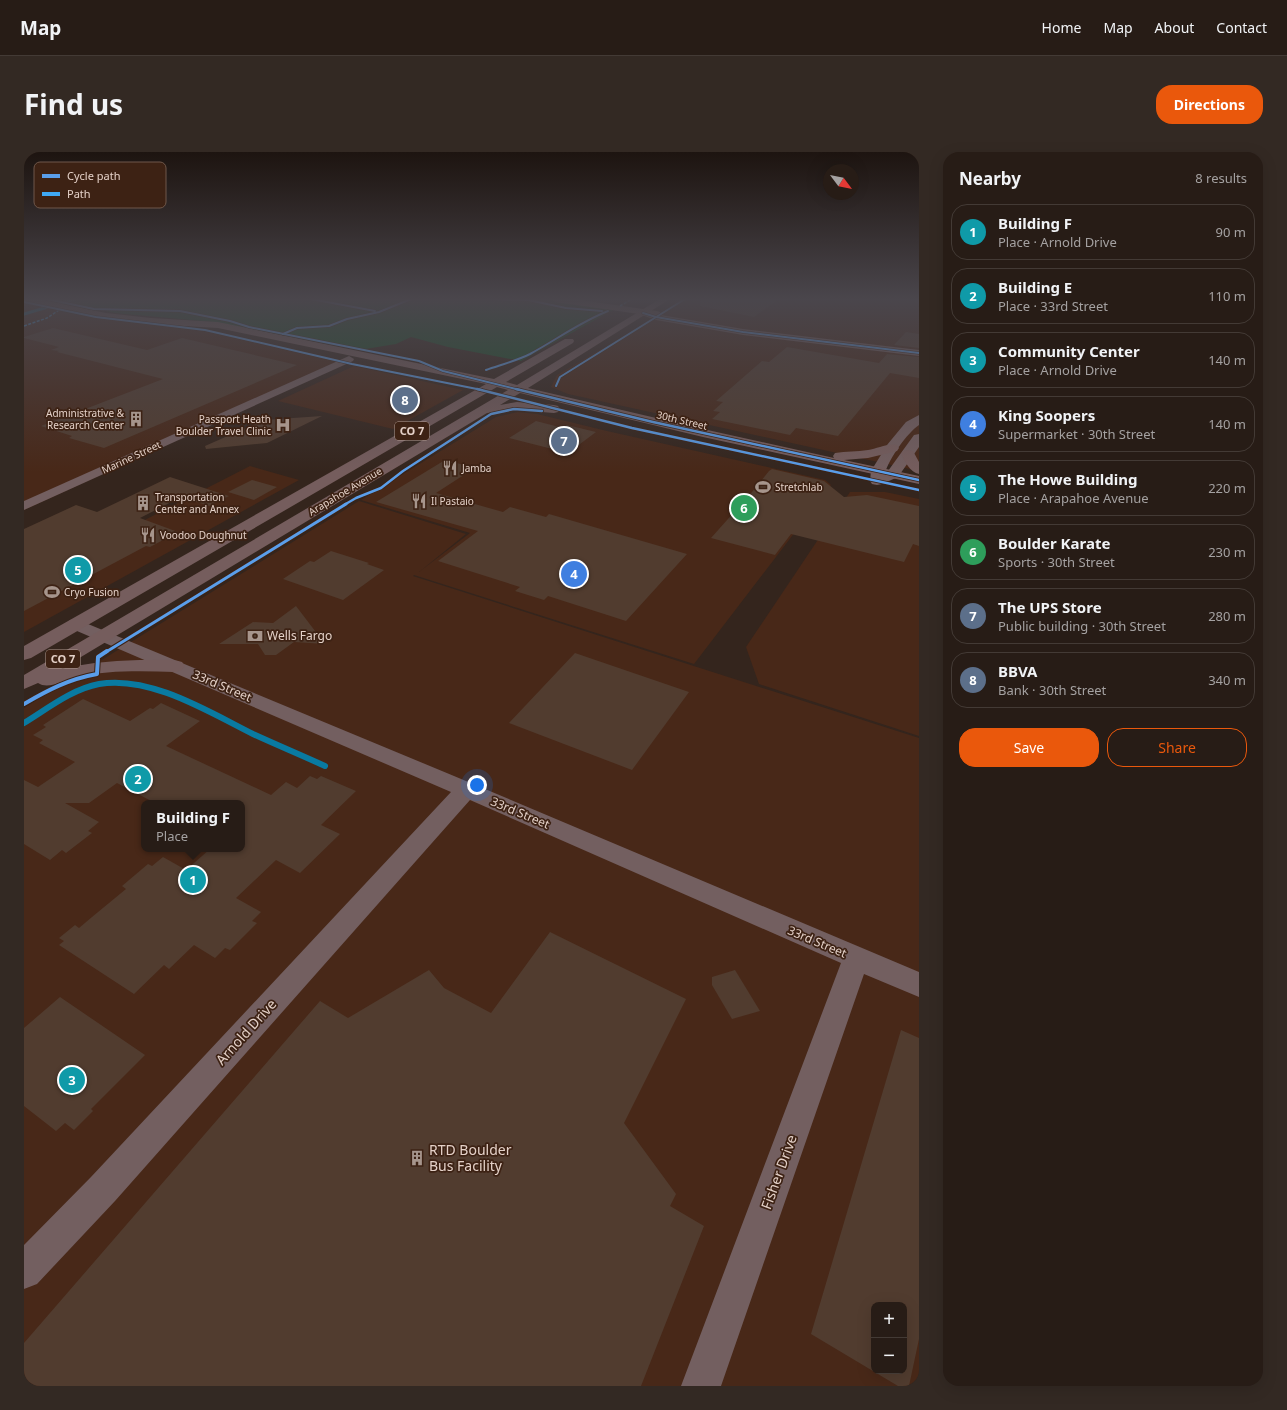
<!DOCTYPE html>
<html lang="en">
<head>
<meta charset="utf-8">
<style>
	body { margin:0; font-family:"Noto Sans",sans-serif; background:#332923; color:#f1f3f6 }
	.controls { position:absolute; right:12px; bottom:12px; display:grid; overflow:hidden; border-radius:8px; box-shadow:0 4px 16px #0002 }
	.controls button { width:36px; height:36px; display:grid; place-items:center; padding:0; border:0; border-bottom:1px solid #433a35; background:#271c16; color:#f1f3f6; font:20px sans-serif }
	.compass { position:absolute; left:799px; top:12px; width:36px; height:36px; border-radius:50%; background:#271c16; box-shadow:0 4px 16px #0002; rotate:122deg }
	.you { position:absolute; left:453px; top:633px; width:14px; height:14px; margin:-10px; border:3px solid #fff; border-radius:50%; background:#1a73e8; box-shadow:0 0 0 6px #1a73e833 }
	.badge { display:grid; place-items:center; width:26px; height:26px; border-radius:50%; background:#ea580c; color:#fff; font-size:13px; font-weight:700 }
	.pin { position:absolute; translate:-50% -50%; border:2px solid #fff; box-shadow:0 1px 4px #0006 }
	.popup { position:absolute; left:117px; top:648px; width:104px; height:52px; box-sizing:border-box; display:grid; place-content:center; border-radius:8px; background:#271c16; filter:drop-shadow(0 1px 3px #0005); font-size:13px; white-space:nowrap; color:#a4a1a1 }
	.popup b { font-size:15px; color:#f1f3f6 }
	.popup::after { content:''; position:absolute; left:50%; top:100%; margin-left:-8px; border:8px solid transparent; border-top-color:#271c16 }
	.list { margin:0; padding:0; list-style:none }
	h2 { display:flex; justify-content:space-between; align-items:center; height:52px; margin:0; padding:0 16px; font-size:17px }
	h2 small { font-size:13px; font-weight:400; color:#a4a1a1 }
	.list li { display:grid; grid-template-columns:26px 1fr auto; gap:12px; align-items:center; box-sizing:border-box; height:56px; margin:0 8px 8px; padding:0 8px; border:1px solid #433a35; border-radius:16px }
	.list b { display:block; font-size:15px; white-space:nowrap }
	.list p { margin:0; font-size:13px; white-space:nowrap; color:#a4a1a1 }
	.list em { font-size:13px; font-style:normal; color:#a4a1a1 }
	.actions { display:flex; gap:8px; padding:12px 16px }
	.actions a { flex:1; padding:9px 0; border:1px solid #ea580c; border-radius:16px; text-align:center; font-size:14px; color:#ea580c }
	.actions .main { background:#ea580c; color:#fff }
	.map { position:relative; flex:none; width:895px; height:1234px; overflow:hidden; border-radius:16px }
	header { display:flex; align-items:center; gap:24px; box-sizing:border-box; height:56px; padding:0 20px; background:#271c16; border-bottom:1px solid #433a35 }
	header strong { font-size:19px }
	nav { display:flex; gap:22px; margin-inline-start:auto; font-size:14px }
	.intro { display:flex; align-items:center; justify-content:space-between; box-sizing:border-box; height:96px; padding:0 24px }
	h1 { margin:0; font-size:28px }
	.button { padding:10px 18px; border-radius:16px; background:#ea580c; color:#fff; font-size:14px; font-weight:700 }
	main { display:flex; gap:24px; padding:0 24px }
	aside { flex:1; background:#271c16; border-radius:16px; box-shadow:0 4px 16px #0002 }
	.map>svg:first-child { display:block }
</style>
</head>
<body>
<header>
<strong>Map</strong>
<nav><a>Home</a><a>Map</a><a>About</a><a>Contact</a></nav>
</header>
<div class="intro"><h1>Find us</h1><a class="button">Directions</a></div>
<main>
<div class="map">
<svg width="895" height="1234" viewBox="0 0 895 1234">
	<rect width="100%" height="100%" fill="#34251d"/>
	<g fill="#482818" fill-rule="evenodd">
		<polygon points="663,147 895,147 895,319 544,242 527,235 533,223"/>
		<polygon points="0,150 39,160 73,166 178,178 322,211 0,358"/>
		<polygon points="330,214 439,238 369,277 254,249"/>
		<path d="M494 260 513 262 583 279 801 328 807 333 670 512 390 423 389 424 895 586V1234H0V556L335 349 442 382 395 420 446 381 337 348 472 265ZM120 651H218V697H120ZM850 1153H880V1219H850Z"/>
		<polygon points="226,314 275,328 0,480 0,430"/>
		<polygon points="826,340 861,340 895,347 895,584 735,532 722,495"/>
	</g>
	<polygon fill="#19512b" points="51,147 521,147 589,158 497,209 424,195 387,185 372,192 335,198 189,170 91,161 42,150"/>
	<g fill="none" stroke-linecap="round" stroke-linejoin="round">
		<polyline stroke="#097aa1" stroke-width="3" points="0,162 51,147"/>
		<path stroke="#097aa1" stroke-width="6" d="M0 571C23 557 48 537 75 532 126 523 185 560 229 582 253 593 277 603 301 614"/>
	</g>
	<g fill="#513c2f" fill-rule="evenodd">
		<polygon points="677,147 755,147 730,165 676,154"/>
		<polygon points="29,176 123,198 158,186 273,213 80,296 45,286 48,284 17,274 139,227 33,200 35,199 27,198 35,195 0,186 0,185"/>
		<polygon points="882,180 895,182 895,196 870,193"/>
		<polygon points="763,195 855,211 863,202 895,205 895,226 866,221 814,284 772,276 766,283 688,267 696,260 689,259 699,250 692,249 738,209 745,210"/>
		<polygon points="298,264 243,291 182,297 181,294 240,268"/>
		<polygon points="512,269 539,276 543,273 572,280 544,301 485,286"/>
		<polygon points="421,308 444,314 440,317 446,319 412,341 479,360 486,355 522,365 525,362 663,402 602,469 524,444 520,448 491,439 496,435 414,409 454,379 352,350"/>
		<polygon points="748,317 800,329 820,345 843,343 895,354 895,394 889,392 880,410 767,382 751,403 687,386 728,340 745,319"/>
		<polygon points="146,325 205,344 185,354 157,345 116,366 154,380 126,395 122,394 0,459 0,377 52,353 73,360"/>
		<polygon points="228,328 253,335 230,348 204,340"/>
		<polygon points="307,399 345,411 343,412 360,418 319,448 259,427 286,409 290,410"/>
		<polygon points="272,454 301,492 270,490 252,503 241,503 234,492 195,492 229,470 249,471"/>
		<polygon points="551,501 665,540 608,618 485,571"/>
		<polygon points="59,547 106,569 126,556 129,557 137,551 176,569 142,594 247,643 262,630 273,636 286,624 293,627 297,624 332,639 297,673 316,682 276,721 252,708 212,746 237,760 228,769 233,771 206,798 201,796 191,806 170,793 145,817 140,813 110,842 35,793 40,789 35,786 51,773 55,776 68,765 102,737 98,734 124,712 128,714 139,705 162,718 186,697 218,697 218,651 131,651 93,631 65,651 41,651 75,670 64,679 68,681 42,701 38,698 26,708 0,692 0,628 14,635 51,610 15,591 19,588 9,583 22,575 19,573"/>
		<polygon points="526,780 662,847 600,971 652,1042 646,1054 680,1074 617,1234 0,1234 0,1191 296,849 324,866 405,818 420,836 467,861"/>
		<polygon points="711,818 736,859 708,867 688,833 688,825"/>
		<polygon points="36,845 121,903 67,957 69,959 50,978 41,971 32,979 0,954 0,876"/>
		<path d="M877 878 895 886V1187L885 1234H874L787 1182ZM850 1153H880V1219H850Z"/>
	</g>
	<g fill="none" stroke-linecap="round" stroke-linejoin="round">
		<g fill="#735f60" fill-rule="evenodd">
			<polygon points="527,147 549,147 633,159 636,160 637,163 719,177 895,198 895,204 719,183 632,168 615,162 531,150"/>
			<polygon points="325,204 330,207 329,209 0,358 0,349"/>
			<path d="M895 263V273C883 281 865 307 861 321L864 319 890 283 895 282V295L874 325 858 332 853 333 848 332 846 329 847 319 863 293 882 270Z"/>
			<polygon points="52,467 430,624 895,820 895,845 840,822 697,1234 657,1234 817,811 446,648 91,1049 13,1132 0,1137 0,1093 67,1025 427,640 46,476 43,472 46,468"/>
		</g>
		<g fill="#755d5d" fill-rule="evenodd">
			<path d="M0 147H14L82 161 127 166 194 170 470 227 541 187H549L550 189 549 191 482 230 493 233 636 147H646L504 236 679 277 810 306 809 304 811 301C822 299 833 300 844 298 853 297 863 291 873 293L875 296 873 299 844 306 820 308 895 324V332L679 285 496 241 476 253 493 250 530 253 534 254 536 257 534 260 530 261 493 258 463 261 37 517C67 510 96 508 127 508 137 508 148 507 158 510L161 514 158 518 151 520C118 519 84 518 52 525 41 528 24 538 14 531L0 537V523L484 238 473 235 7 506 0 508V494L462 232 194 176 127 172 82 167 2 150 0 149Z"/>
			<path d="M884 298 889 299 895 310V322C886 320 881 310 877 302L879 299Z"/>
		</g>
		<g stroke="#3fa9f5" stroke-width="1.5" stroke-dasharray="3 1.5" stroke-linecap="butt">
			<polyline points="596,154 608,147"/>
			<polyline points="0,174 23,166 35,158"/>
		</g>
		<defs>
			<g id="cycleway-far3">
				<polyline points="23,147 70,157 156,159 206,169 225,175 395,209 419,219 496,238"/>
				<polyline points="287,147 351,159"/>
				<polyline points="468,147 504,148 542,156 578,159"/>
				<polyline points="0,150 72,165 181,178 328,212 458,238"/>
				<polyline points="619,161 632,165 719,180 895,201"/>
				<polyline points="259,182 273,176 305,174 323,167 355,160 387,147"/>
				<path d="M462 218C476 213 492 209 506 202 532 188 556 170 584 159"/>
				<polyline points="532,234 536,225 661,147"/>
			</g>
			<g id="cycleway-far2">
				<polyline points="453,237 608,276 895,338"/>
				<polyline points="492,237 629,270 895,328"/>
				<polyline points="320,353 332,346 357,336 379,319 467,262 490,257 518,259"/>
			</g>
			<polyline id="cycleway-far1" points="82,500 322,352"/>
			<path id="cycleway" d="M0 552C24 538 45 527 73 522L74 505 83 499"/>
		</defs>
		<use href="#cycleway-far3" stroke="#3d2214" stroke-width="3"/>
		<use href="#cycleway-far2" stroke="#3d2214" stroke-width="4"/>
		<use href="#cycleway-far1" stroke="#3d2214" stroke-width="5"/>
		<use href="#cycleway" stroke="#3d2214" stroke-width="6"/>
		<use href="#cycleway-far3" stroke="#5a9eea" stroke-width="2"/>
		<use href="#cycleway-far2" stroke="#5a9eea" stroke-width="2.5"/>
		<use href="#cycleway-far1" stroke="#5a9eea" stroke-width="3"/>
		<use href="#cycleway" stroke="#5a9eea" stroke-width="4"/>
	</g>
	<linearGradient id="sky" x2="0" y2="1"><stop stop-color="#1d1410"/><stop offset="0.46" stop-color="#4a464c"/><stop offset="1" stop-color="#4a464c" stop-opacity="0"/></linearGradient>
	<rect width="895" height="320" fill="url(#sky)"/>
	<defs>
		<symbol id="building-bare" viewBox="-9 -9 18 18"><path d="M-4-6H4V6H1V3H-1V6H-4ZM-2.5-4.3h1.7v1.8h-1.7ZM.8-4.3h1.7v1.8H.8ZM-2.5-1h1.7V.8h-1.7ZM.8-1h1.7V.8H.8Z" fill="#a6958c" stroke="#3d2214" stroke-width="2.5" paint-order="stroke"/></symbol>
		<symbol id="hospital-bare" viewBox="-9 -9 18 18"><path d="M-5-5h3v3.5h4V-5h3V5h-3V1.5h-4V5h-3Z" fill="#a6958c" stroke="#3d2214" stroke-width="2.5" paint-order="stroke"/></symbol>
		<symbol id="restaurant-bare" viewBox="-9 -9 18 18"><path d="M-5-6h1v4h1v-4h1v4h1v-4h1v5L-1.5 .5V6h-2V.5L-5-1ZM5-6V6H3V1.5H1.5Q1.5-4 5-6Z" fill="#a6958c" stroke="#3d2214" stroke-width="2.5" paint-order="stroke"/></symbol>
		<symbol id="stadium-bare" viewBox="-9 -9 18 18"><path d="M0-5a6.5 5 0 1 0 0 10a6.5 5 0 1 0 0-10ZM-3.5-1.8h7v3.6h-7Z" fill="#a6958c" stroke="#3d2214" stroke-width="2.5" paint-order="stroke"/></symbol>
		<symbol id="bank-bare" viewBox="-9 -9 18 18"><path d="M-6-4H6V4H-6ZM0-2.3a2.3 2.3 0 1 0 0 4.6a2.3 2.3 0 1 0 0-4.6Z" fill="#a6958c" stroke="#3d2214" stroke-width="2.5" paint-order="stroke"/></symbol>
	</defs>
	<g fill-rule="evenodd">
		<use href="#building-bare" x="101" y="256" width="22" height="22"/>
		<use href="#hospital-bare" x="248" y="262" width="22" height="22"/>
		<use href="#restaurant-bare" x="415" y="305" width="22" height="22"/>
		<use href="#stadium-bare" x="728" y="324" width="22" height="22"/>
		<use href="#restaurant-bare" x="384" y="338" width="22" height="22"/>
		<use href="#building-bare" x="108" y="340" width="22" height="22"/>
		<use href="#restaurant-bare" x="113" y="372" width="22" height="22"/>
		<use href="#stadium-bare" x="17" y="429" width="22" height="22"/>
		<use href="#bank-bare" x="220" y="473" width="22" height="22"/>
		<use href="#building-bare" x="382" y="995" width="22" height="22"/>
	</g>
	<g text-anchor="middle" stroke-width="3.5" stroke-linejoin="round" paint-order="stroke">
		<g font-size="10" fill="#e4d1c8" stroke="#3d2214" text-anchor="start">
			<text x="100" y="265" text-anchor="end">Administrative &amp;<tspan x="100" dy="12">Research Center</tspan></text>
			<text x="247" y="271" text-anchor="end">Passport Heath<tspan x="247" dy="12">Boulder Travel Clinic</tspan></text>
			<text x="438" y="320">Jamba</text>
			<text x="751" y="339">Stretchlab</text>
			<text x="131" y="349">Transportation<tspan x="131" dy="12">Center and Annex</tspan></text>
			<text x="407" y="353">Il Pastaio</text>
			<text x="136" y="387">Voodoo Doughnut</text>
			<text x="40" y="444">Cryo Fusion</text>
		</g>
		<g font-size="10" fill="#e4d1c8" stroke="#3d2214">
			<text transform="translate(658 268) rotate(13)" y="4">30th Street</text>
			<text transform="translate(107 305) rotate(-25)" y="4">Marine Street</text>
			<text transform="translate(321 339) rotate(-31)" y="4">Arapahoe Avenue</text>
		</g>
		<g fill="#3d2214" stroke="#b29c92" stroke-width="1">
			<rect x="371" y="270" width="34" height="18" rx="3"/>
			<rect x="22" y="498" width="34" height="18" rx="3"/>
		</g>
		<g font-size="11" font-weight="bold" fill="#e4d1c8">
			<text x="388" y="283">CO 7</text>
			<text x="39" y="511">CO 7</text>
		</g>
		<g font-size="12" fill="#e4d1c8" stroke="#3d2214" text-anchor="start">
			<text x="243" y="488">Wells Fargo</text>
		</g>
		<g font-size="12" fill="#e4d1c8" stroke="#3d2214">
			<text transform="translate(198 534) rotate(23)" y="4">33rd Street</text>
			<text transform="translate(496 661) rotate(23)" y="4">33rd Street</text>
			<text transform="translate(793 790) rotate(23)" y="4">33rd Street</text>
		</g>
		<g font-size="14" fill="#e4d1c8" stroke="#3d2214">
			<text transform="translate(222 880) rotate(-48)" y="5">Arnold Drive</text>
			<text transform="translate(755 1020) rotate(-70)" y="5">Fisher Drive</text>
		</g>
		<g font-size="14" fill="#e4d1c8" stroke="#3d2214" text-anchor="start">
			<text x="405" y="1003">RTD Boulder<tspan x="405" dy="16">Bus Facility</tspan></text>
		</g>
	</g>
	<rect x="10" y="10" width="132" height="46" rx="6" fill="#3d2214" stroke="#6f574a" stroke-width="1"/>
	<rect x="18" y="22" width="18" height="4" fill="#5a9eea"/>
	<rect x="18" y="40" width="18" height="4" fill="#3fa9f5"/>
	<g font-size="11" fill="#e4d1c8">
		<text x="43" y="28">Cycle path</text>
		<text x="43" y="46">Path</text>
	</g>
</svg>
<div class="controls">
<button>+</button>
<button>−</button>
</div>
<svg class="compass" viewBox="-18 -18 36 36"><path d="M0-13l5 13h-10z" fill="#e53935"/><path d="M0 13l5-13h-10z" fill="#a4a1a1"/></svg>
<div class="you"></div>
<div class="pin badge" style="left:169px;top:728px;background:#0f9aa8">1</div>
<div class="popup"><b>Building F</b>Place</div>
<div class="pin badge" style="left:114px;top:627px;background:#0f9aa8">2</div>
<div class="pin badge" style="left:48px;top:928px;background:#0f9aa8">3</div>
<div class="pin badge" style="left:550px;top:422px;background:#3f7fe0">4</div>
<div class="pin badge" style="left:54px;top:418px;background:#0f9aa8">5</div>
<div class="pin badge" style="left:720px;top:356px;background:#2e9e5b">6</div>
<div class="pin badge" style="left:540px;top:289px;background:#5c6f8a">7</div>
<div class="pin badge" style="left:381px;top:248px;background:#5c6f8a">8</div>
</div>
<aside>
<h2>Nearby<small>8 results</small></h2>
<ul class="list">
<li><span class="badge" style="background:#0f9aa8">1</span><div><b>Building F</b><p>Place · Arnold Drive</p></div><em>90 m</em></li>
<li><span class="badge" style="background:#0f9aa8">2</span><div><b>Building E</b><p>Place · 33rd Street</p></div><em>110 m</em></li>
<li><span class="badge" style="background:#0f9aa8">3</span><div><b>Community Center</b><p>Place · Arnold Drive</p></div><em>140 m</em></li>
<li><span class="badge" style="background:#3f7fe0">4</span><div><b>King Soopers</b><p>Supermarket · 30th Street</p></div><em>140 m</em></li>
<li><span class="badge" style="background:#0f9aa8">5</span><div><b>The Howe Building</b><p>Place · Arapahoe Avenue</p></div><em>220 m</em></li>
<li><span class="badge" style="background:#2e9e5b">6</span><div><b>Boulder Karate</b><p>Sports · 30th Street</p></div><em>230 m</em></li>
<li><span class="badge" style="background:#5c6f8a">7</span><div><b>The UPS Store</b><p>Public building · 30th Street</p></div><em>280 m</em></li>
<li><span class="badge" style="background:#5c6f8a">8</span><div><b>BBVA</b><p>Bank · 30th Street</p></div><em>340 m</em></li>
</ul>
<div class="actions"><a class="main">Save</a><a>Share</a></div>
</aside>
</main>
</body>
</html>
